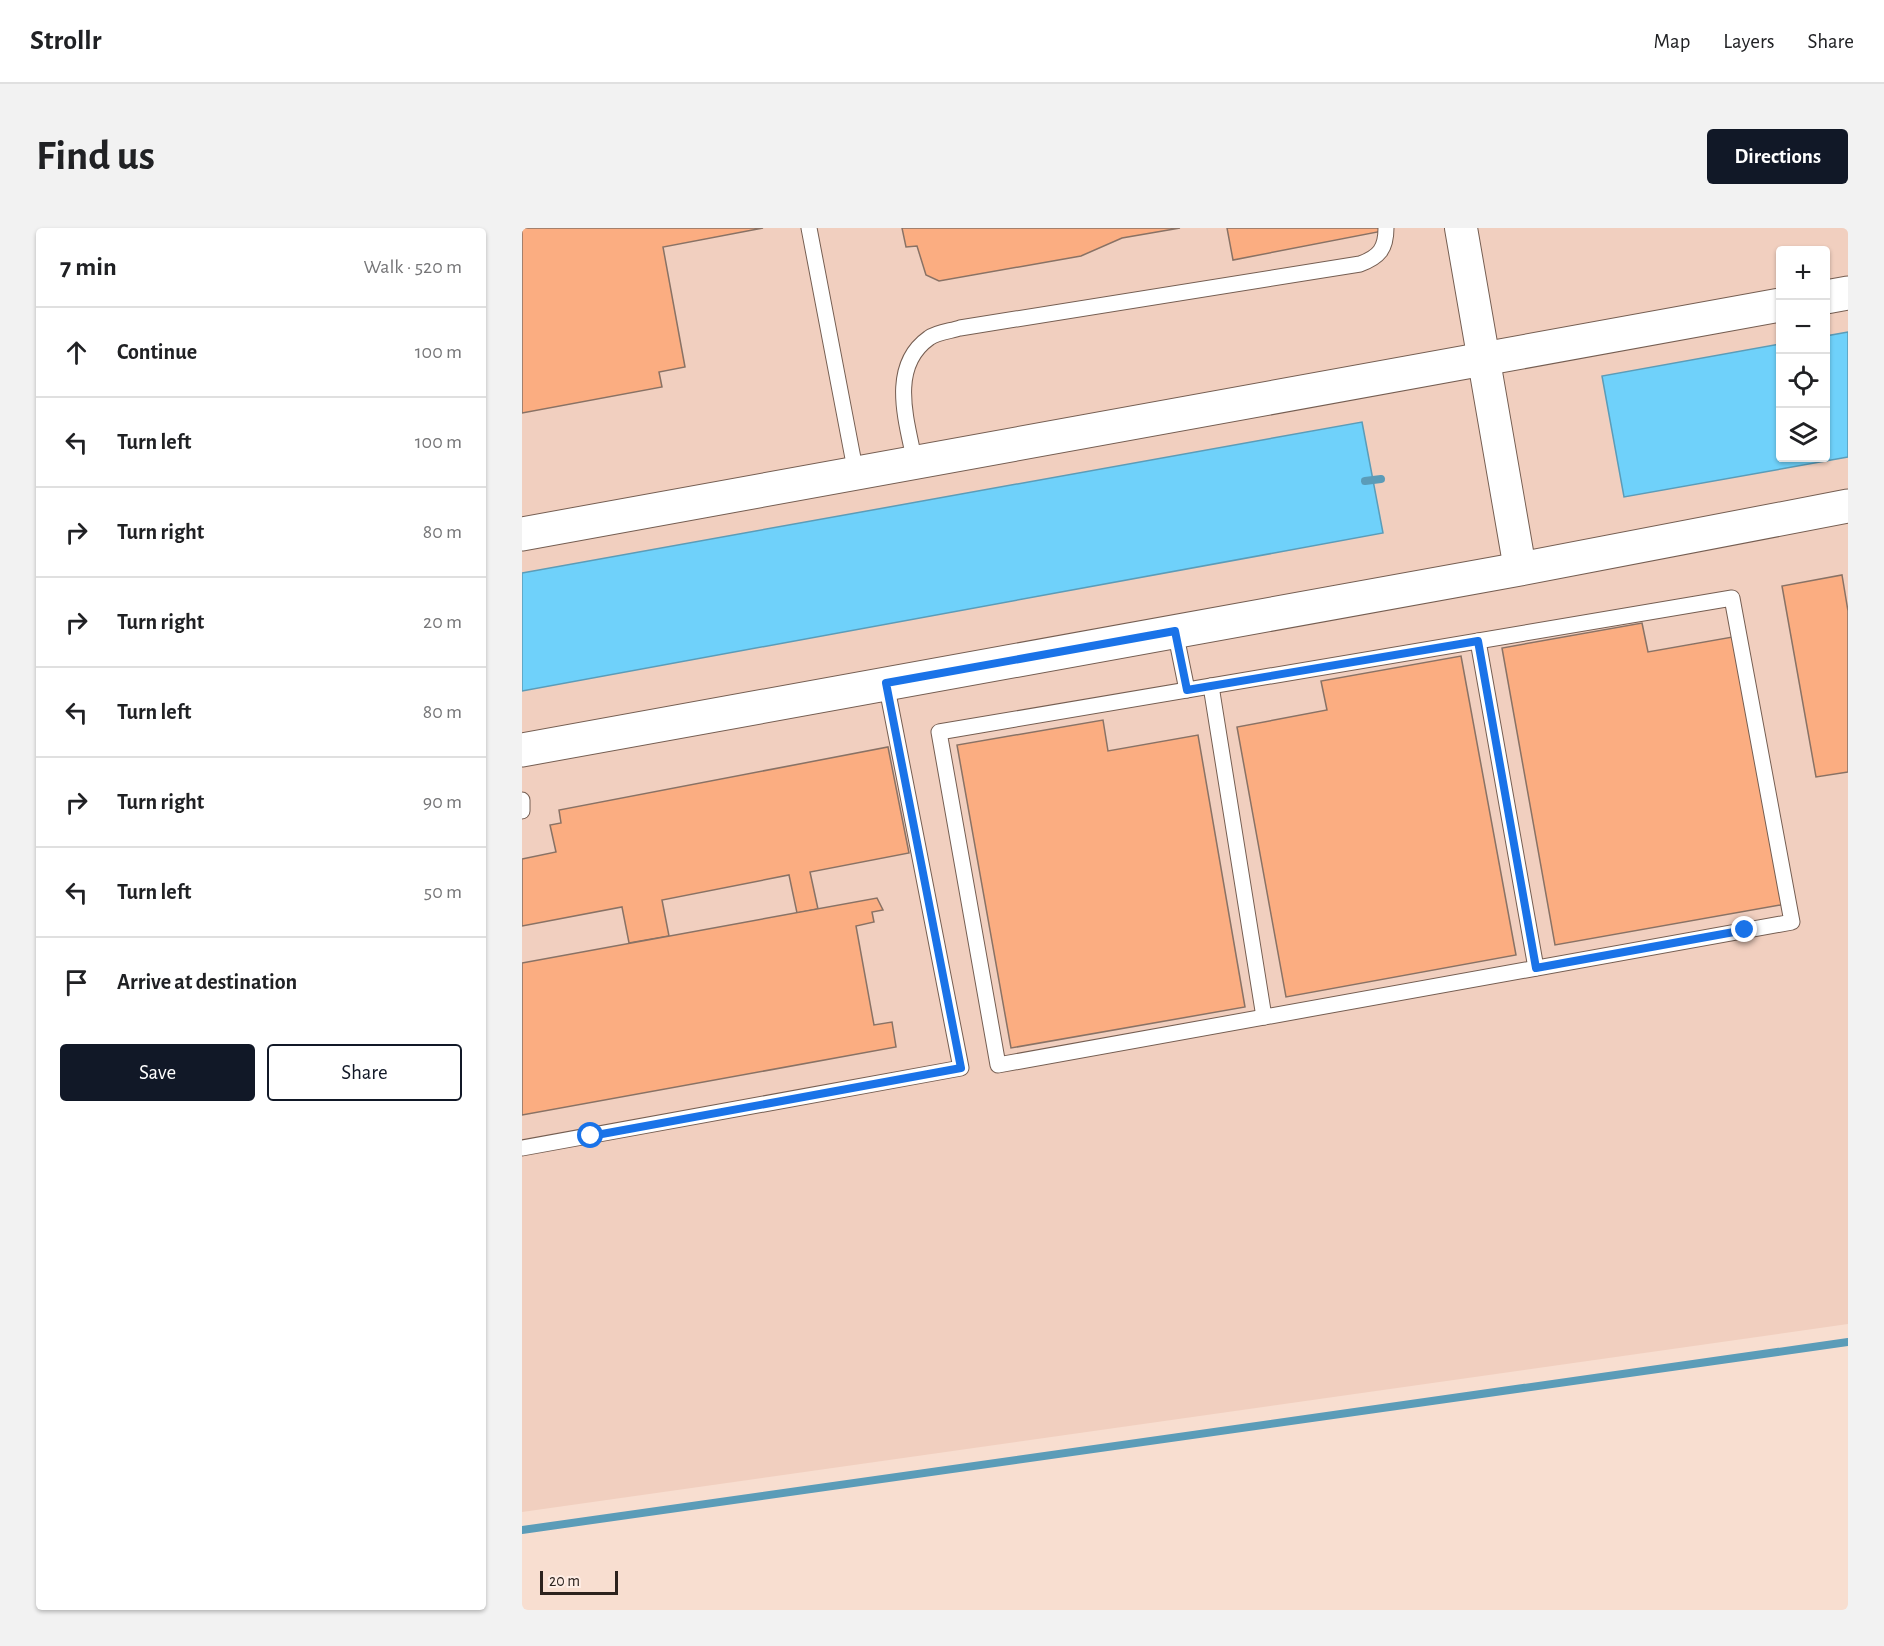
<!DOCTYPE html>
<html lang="en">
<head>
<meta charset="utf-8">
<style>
	body { margin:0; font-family:"Alegreya Sans",sans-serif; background:#f2f2f2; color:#202124 }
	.controls { position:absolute; right:18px; top:18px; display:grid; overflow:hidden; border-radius:6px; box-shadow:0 2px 4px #0004 }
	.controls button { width:54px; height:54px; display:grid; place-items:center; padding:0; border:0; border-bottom:2px solid #e0e0e0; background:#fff; color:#202124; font:30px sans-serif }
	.scale { position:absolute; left:18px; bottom:15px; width:78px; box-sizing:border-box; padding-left:6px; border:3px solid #2c221d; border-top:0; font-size:16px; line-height:21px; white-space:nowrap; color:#2c221d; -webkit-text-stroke:4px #feede5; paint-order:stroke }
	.stop { position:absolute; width:18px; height:18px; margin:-14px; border:4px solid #1a73e8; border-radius:50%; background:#fff }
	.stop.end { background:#1a73e8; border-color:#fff; box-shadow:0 2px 6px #0008 }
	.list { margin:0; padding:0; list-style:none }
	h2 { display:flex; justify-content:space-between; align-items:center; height:78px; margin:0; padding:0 24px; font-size:26px }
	h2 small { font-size:20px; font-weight:400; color:#757577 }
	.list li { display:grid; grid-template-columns:39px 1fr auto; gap:18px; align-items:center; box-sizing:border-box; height:90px; padding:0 24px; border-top:2px solid #e0e0e0 }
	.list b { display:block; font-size:22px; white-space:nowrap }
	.list em { font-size:20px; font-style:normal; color:#757577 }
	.actions { display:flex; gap:12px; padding:18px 24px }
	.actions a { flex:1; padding:14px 0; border:2px solid #111827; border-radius:6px; text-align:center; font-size:21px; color:#111827 }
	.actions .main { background:#111827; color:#fff }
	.icon { flex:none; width:33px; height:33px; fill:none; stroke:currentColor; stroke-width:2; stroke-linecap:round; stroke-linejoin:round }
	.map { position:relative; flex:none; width:1326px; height:1382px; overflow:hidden; border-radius:6px }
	header { display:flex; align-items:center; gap:36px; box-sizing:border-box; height:84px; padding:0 30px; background:#fff; border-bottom:2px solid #e0e0e0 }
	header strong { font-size:28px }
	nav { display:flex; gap:33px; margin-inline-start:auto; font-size:21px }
	.intro { display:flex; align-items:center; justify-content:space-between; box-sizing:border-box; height:144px; padding:0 36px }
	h1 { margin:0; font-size:42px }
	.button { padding:15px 27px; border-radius:6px; background:#111827; color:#fff; font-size:21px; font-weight:700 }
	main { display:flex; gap:36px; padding:0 36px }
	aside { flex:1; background:#fff; border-radius:6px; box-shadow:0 2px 4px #0004 }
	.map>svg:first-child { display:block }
</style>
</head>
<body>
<header>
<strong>Strollr</strong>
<nav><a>Map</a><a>Layers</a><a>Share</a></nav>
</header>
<div class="intro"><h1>Find us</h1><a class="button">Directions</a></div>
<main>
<aside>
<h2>7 min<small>Walk · 520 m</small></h2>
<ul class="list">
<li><svg class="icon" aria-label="ahead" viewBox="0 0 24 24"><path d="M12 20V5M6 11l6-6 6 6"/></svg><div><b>Continue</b></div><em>100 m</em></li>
<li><svg class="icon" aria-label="left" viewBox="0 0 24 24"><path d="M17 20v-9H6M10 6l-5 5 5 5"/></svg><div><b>Turn left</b></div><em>100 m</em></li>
<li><svg class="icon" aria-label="right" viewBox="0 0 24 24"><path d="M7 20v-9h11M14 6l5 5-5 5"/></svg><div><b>Turn right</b></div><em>80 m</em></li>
<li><svg class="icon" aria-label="right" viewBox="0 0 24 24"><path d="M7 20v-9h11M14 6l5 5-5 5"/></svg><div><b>Turn right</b></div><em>20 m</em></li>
<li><svg class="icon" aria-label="left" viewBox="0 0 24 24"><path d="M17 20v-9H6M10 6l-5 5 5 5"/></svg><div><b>Turn left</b></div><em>80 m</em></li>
<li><svg class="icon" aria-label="right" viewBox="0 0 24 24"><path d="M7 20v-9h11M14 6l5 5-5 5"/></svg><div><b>Turn right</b></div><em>90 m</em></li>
<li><svg class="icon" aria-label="left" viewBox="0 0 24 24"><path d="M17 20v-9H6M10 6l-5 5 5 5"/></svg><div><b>Turn left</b></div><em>50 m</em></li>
<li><svg class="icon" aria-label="arrive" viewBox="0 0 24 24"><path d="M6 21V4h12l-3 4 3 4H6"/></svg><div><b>Arrive at destination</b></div></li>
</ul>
<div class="actions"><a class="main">Save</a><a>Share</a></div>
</aside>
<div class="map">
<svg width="1326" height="1382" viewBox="0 0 1326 1382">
	<rect width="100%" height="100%" fill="#f8ded0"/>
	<path fill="#f1cfbf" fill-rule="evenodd" d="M0 0H1326V1096L0 1284ZM1258 22H1304V230H1258Z"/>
	<g fill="#6fd1fa" stroke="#5b9cb8" stroke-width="1.5">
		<polygon points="1326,104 1326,229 1102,269 1080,148 1258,116 1258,230 1304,230 1304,108"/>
		<polygon points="840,194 861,305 0,463 0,345"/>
	</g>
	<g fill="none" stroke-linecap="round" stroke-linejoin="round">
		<g stroke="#5b9cb8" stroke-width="8">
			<polyline points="843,253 859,251"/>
			<polyline points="0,1302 1326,1114"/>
		</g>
	</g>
	<g fill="#fbad81" stroke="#897265" stroke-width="1.5">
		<polygon points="0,0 241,0 141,19 163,139 137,144 140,159 0,185"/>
		<polygon points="380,0 658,0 600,10 559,28 417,53 404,47 395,18 384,19"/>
		<polygon points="705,0 866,0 866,2 711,32"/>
		<polygon points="1320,347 1326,383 1326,544 1294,549 1260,358"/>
		<polygon points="1120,395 1126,424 1216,408 1264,676 1033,717 980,420"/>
		<polygon points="939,428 994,727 764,769 715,499 805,482 799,453"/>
		<polygon points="581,492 586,523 676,507 723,779 489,820 435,517"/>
		<polygon points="366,519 387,625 288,644 296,681 275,685 267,647 140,672 147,708 107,715 100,679 0,698 0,631 34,624 28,597 39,595 37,582"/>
		<polygon points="355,670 361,682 350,684 352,694 334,698 352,797 370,794 374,819 0,887 0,735"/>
	</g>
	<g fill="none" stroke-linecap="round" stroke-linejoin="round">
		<defs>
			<g id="lane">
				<polyline points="287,0 334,246"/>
				<path d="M393 235C385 194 366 139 407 110 415 104 429 103 438 100L838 36C857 29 864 21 864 0"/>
				<polygon points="1210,370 1270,694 476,837 417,504"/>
				<polyline points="653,403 665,462"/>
				<polyline points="956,413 1014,740"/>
				<polyline points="689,458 742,789"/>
				<polyline points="0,572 0,583"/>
				<polyline points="0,920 439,840 364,455"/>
			</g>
			<polyline id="street" points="939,0 998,341"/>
			<g id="secondary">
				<polyline points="1304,69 1326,65"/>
				<polyline points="0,306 1258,77"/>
				<polyline points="0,522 998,341 1326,278"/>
			</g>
		</defs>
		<use href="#lane" stroke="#755e52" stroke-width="17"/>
		<use href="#street" stroke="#755e52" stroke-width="34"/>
		<use href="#secondary" stroke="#755e52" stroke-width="35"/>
		<use href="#lane" stroke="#fff" stroke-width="15"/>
		<use href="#street" stroke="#fff" stroke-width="32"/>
		<use href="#secondary" stroke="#fff" stroke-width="33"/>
	</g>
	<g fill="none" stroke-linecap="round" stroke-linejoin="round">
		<polyline stroke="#1a73e8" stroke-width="8" points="69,908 439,840 364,455 653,403 665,462 956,413 1014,740 1223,702"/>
	</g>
</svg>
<div class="controls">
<button>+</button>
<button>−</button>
<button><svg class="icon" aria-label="locate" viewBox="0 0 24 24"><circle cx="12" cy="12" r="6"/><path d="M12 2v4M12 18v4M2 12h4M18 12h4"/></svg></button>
<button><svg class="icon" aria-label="layers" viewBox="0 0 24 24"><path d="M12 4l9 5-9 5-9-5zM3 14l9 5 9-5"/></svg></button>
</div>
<div class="scale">20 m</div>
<div class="stop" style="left:69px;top:908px"></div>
<div class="stop end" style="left:1223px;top:702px"></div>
</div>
</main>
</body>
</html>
